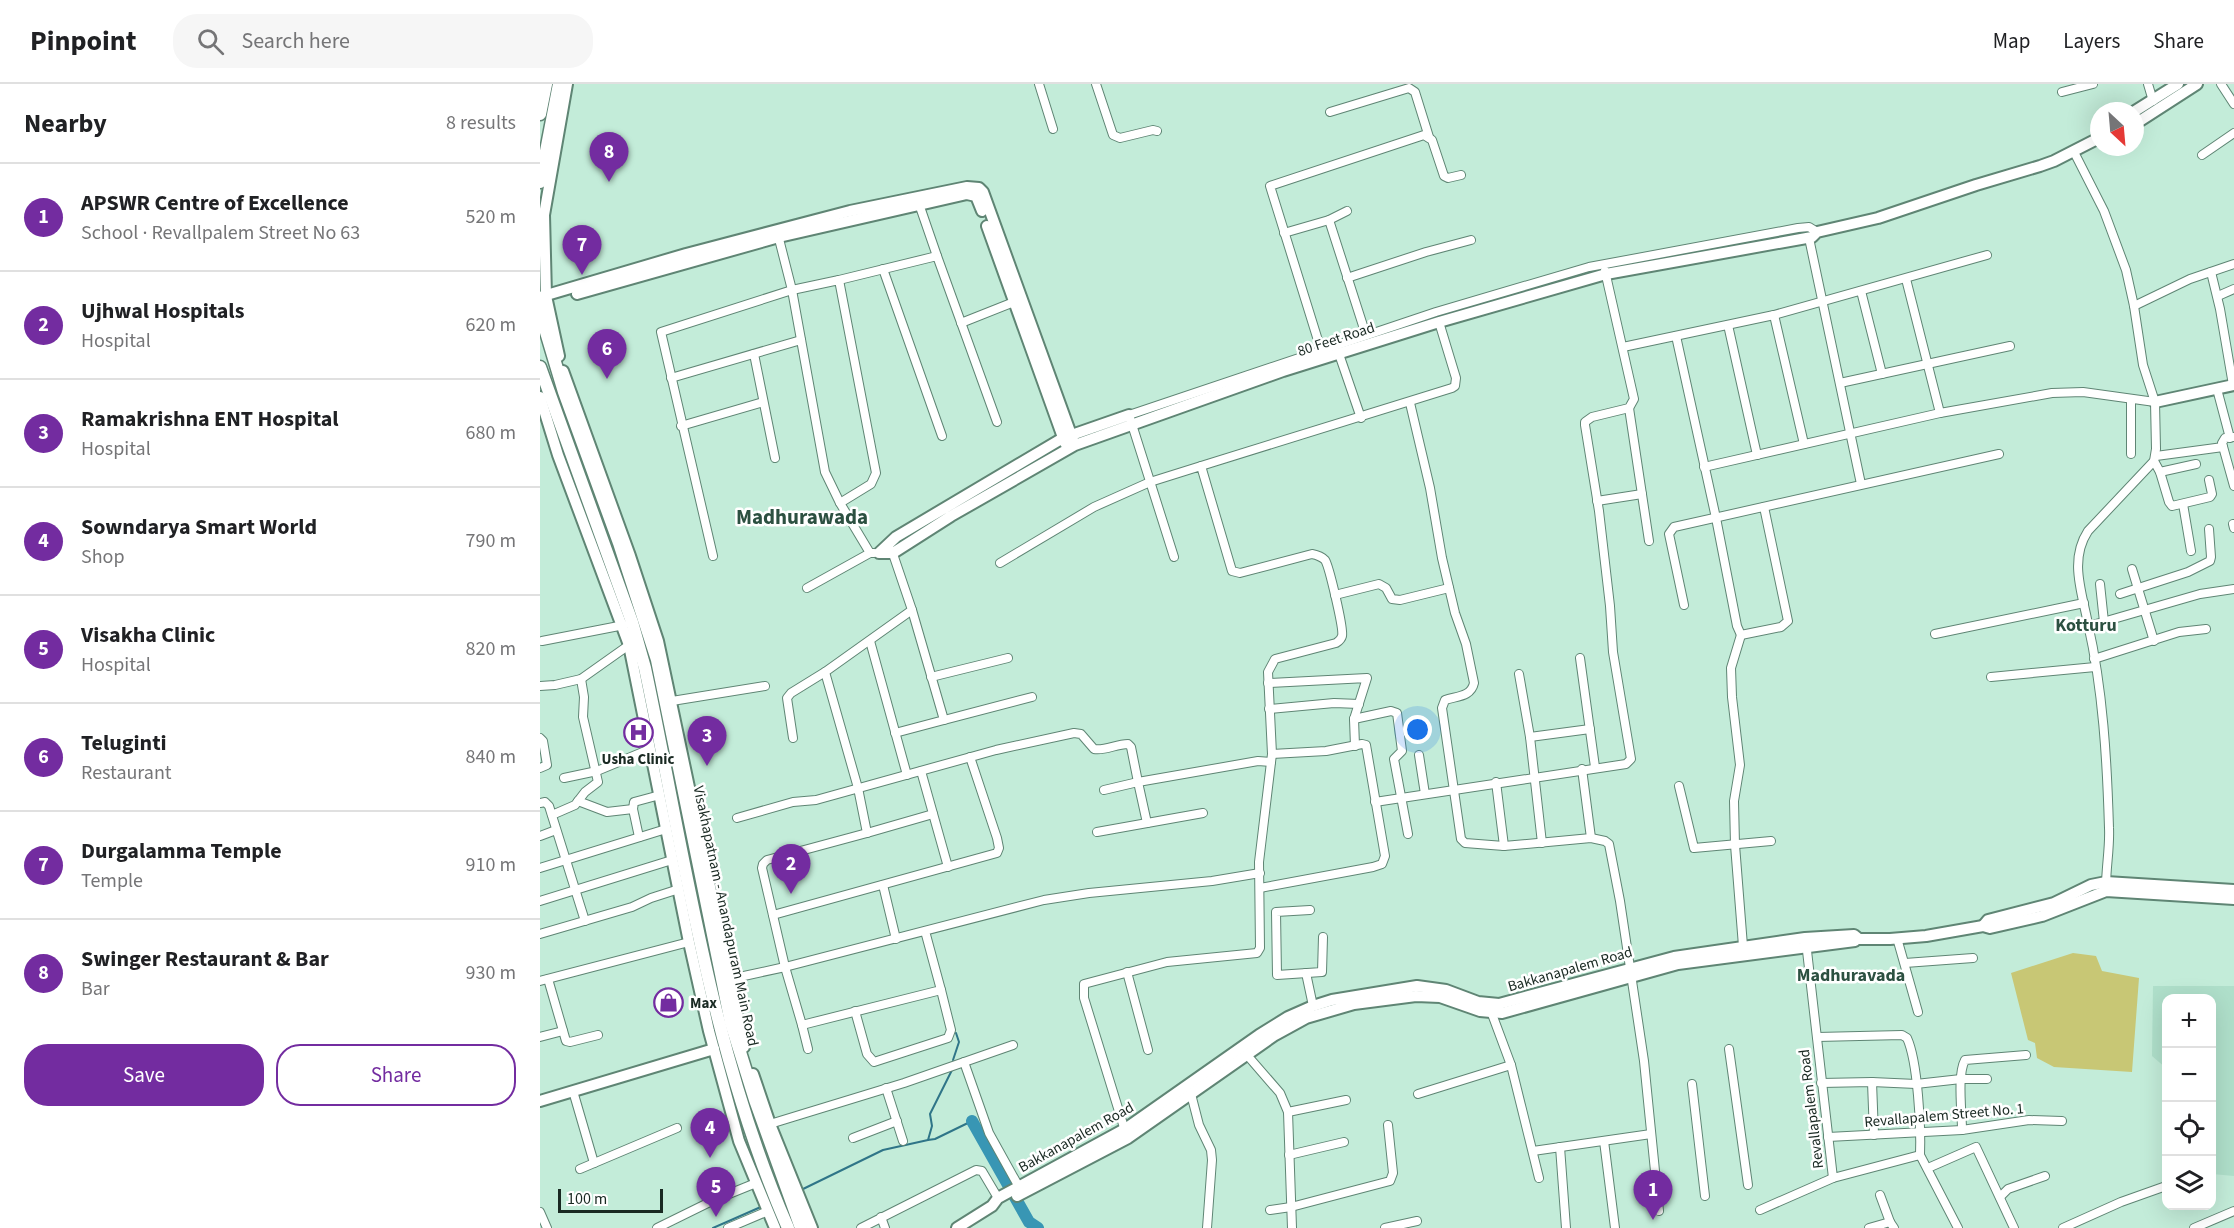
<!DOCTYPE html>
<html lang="en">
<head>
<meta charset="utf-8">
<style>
	body { margin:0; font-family:"Source Sans 3",sans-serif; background:#f6f6f6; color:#202124 }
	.controls { position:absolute; right:18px; bottom:18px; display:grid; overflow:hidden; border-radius:12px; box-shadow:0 6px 24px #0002 }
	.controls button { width:54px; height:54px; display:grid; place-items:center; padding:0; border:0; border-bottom:2px solid #e0e0e0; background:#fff; color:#202124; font:30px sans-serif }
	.compass { position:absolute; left:1550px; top:18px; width:54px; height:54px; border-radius:50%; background:#fff; box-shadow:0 6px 24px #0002; rotate:154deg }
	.scale { position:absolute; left:18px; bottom:15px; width:105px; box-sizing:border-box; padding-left:6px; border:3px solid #192922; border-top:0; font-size:16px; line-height:21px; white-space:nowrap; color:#192922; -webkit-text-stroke:4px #fff; paint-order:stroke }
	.you { position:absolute; left:878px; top:646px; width:21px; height:21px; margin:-15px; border:4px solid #fff; border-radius:50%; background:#1a73e8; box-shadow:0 0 0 9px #1a73e833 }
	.badge { display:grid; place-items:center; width:39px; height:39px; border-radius:50%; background:#732ca0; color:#fff; font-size:20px; font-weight:700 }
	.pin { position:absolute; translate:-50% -50px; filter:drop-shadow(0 2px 3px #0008) }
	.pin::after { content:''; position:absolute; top:32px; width:21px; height:18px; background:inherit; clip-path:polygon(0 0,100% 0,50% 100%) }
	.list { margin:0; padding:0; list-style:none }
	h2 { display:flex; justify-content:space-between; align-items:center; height:78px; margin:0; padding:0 24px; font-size:26px }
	h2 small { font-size:20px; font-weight:400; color:#757577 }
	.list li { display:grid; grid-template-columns:39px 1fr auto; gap:18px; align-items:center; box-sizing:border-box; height:108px; padding:0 24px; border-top:2px solid #e0e0e0 }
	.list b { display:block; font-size:22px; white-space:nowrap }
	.list p { margin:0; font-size:20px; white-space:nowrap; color:#757577 }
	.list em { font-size:20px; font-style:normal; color:#757577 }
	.actions { display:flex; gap:12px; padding:18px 24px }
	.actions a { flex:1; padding:14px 0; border:2px solid #732ca0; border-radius:24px; text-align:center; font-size:21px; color:#732ca0 }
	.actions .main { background:#732ca0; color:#fff }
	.icon { flex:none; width:33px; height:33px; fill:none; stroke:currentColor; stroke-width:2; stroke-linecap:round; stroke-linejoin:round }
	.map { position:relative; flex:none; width:1694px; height:1144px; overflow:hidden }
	header { display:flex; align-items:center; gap:36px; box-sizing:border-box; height:84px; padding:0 30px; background:#fff; border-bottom:2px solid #e0e0e0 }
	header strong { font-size:28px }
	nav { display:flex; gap:33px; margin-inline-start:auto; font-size:21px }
	.search { width:420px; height:54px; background:#f6f6f6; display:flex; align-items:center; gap:15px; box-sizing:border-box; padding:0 21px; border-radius:24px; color:#757577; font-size:22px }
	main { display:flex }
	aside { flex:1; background:#fff }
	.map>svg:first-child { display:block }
</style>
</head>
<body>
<header>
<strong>Pinpoint</strong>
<div class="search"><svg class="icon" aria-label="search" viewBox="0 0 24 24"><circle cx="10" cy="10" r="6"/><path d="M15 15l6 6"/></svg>Search here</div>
<nav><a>Map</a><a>Layers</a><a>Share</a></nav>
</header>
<main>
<aside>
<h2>Nearby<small>8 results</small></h2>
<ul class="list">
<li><span class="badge">1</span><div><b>APSWR Centre of Excellence</b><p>School · Revallpalem Street No 63</p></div><em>520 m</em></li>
<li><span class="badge">2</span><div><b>Ujhwal Hospitals</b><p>Hospital</p></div><em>620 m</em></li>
<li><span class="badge">3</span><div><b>Ramakrishna ENT Hospital</b><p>Hospital</p></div><em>680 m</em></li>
<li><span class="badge">4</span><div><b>Sowndarya Smart World</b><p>Shop</p></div><em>790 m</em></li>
<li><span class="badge">5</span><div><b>Visakha Clinic</b><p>Hospital</p></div><em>820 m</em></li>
<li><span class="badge">6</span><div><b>Teluginti</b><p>Restaurant</p></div><em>840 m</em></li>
<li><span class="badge">7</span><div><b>Durgalamma Temple</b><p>Temple</p></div><em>910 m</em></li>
<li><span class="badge">8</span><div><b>Swinger Restaurant &amp; Bar</b><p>Bar</p></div><em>930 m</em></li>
</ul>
<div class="actions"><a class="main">Save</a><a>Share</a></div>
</aside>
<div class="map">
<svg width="1694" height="1144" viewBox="0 0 1694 1144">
	<rect width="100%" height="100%" fill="#c3ecd9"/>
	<polygon fill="#afdfca" points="1613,902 1694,902 1694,1092 1672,1090 1672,914 1626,914 1626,984 1612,972"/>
	<polygon fill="#c8c775" points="1533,869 1556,872 1562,887 1599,894 1592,988 1514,983 1497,974 1495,959 1488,956 1471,889"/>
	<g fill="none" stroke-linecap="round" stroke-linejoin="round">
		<g stroke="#2f7588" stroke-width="2">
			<polyline points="413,976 419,958 416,949"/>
			<polyline points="412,986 390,1030 392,1042 388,1056 395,1055 432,1037"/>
			<polyline points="261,1106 343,1066 388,1056"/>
			<polyline points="173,1144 223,1122"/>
		</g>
		<polyline stroke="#3896b4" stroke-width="12" points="432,1037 489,1138 498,1144"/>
		<defs>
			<g id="street">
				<polyline points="499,0 513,45"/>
				<polyline points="556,0 573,51 580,54 613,46 617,47"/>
				<polyline points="1608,0 1613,17"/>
				<polyline points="1681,0 1694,20"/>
				<polyline points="1522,8 1553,0"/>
				<polyline points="790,28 869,4 875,8 889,53"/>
				<path d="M1534 68 1564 127 1586 186 1594 222 1603 281 1615 318 1616 365 1614 377 1548 447C1529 476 1542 508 1548 540 1563 606 1567 676 1569 744 1570 763 1566 783 1566 803"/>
				<polyline points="1662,71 1694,49"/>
				<polyline points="378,117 397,172"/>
				<polyline points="789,136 826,251"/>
				<polyline points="744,149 789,136 807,127"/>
				<polyline points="238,151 252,206 299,196 336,389 331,400 300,419"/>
				<polyline points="1269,154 1321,400"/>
				<polyline points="343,185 402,352"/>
				<polyline points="1671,188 1680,225 1693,301"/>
				<polyline points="807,194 886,168 931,156"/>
				<polyline points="1366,195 1400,329"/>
				<polyline points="299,196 397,172 457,338"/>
				<polyline points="1321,207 1342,290"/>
				<polyline points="1678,212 1694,205"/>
				<polyline points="1594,222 1650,195 1694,180"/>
				<polyline points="1234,231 1264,360"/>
				<polyline points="421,239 479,216"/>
				<polyline points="1188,241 1217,371"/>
				<polyline points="1136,252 1176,434 1197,542 1201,551 1241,543 1248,537 1224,423"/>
				<polyline points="1083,263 1234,231 1447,171"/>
				<polyline points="781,266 730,102 884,51 892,56 904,92 908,94 921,91"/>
				<polyline points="214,270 235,374"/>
				<polyline points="799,270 821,334"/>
				<polyline points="131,294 261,256"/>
				<polyline points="1300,299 1470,262"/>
				<polyline points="1677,305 1690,354"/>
				<path d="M870 319 890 404 902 474 915 529 926 560 934 599C931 613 917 612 905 616L902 624 921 755 925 759 964 762 1051 754 1065 757 1069 760 1080 817 1104 977 1119 1127"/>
				<polyline points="1089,324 1109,457"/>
				<polyline points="141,342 223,318"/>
				<polyline points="1694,353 1685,354 1682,359 1694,402"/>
				<polyline points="1591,370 1591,315"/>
				<polyline points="1616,372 1683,363"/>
				<polyline points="1614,377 1620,388 1629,418 1632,422 1670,413 1672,410 1669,396"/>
				<polyline points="661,382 912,304 915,302 916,294 899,238"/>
				<polyline points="1164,383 1400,329 1512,309 1543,308 1615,318"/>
				<polyline points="1620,388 1656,380"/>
				<polyline points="1057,417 1102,410"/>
				<polyline points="1643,420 1651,467"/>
				<polyline points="1693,440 1694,444"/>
				<polyline points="173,472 121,248 252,206 285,388 300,419 330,469"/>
				<polyline points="634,473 589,331 896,228 1049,183 1258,144 1269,143 1277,148"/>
				<path d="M460 479 554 423 610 398 661 382 692 487 700 489 772 470C777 471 781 472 785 476 789 482 804 545 802 552 801 556 799 557 796 559L735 575 728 588 732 670 719 778 720 864 717 869 627 878 544 900V914L586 1050"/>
				<polyline points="1592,485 1614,557"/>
				<polyline points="1560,500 1564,538"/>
				<polyline points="267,504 330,469 334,469"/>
				<polyline points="1580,510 1648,488 1670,477 1671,473 1669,445"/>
				<polyline points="795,511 839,500 846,504 852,515 860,516 909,504"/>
				<polyline points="1144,521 1129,450 1134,443 1459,370"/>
				<polyline points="1549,542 1660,510 1694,505"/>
				<polyline points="1395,550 1544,519"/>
				<polyline points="1201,551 1191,584 1192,613 1200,681 1194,717 1195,761 1203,862"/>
				<polyline points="2,557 84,541"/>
				<polyline points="330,557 367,691"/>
				<polyline points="1040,574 1055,683"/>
				<polyline points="1554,575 1639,548 1666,545"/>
				<polyline points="979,590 990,653 1050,645"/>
				<polyline points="391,593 468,574"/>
				<polyline points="1451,593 1555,583"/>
				<polyline points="728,599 827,594 814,635 815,662"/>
				<polyline points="0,602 15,601 41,595 89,561"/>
				<polyline points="132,617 225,602"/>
				<polyline points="729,625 794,619 819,620"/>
				<polyline points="814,635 851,627 857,629 862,667 854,675 868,750"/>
				<polyline points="404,636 492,613"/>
				<polyline points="355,649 404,636 372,526"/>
				<polyline points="990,653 1002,759"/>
				<polyline points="0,654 3,657 7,681 0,684"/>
				<polyline points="253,654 247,614 251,609 285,588"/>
				<polyline points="879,671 885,710"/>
				<polyline points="1042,685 1051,754"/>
				<polyline points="381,687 408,783"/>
				<polyline points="24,694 57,687 110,665"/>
				<polyline points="956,698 964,762"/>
				<polyline points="1139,702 1154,764 1231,757"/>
				<polyline points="564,706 598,698 607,739"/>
				<polyline points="38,717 67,728 93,725"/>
				<polyline points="835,718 1086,680 1091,675 1073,568 1070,522 1059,427 1045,341 1045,338 1052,333 1089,324 1094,315 1065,187"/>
				<polyline points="0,719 5,718 9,722 45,837"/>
				<polyline points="12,731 35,721 45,708 58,698 43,633 44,613 41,595"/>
				<path d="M197 734 253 718 276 716 456 666 534 649 541 650 554 665C565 667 576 660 588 660L591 663 598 698 718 677 731 678"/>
				<polyline points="557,748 663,729"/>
				<polyline points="327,749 393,730"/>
				<polyline points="0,752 16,746"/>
				<polyline points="99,753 93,725 94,718 120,711"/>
				<polyline points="0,784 126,745"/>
				<polyline points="343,801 356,855"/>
				<polyline points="720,804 833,783 842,780 845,772 826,661 822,660 786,667 732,670"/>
				<polyline points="0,817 132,776"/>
				<polyline points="770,826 736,828 737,891 782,888 783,853"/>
				<polyline points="233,831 457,769 459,764 457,754 430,673"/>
				<polyline points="385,847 401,906 262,941 245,883 504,816 549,809 672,797 720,789"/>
				<polyline points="0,850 92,823 111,814 139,805"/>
				<polyline points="1357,854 1378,928"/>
				<polyline points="1266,858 1293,1094 1380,1071 1418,1144"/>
				<polyline points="1365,879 1433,874"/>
				<polyline points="587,888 608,966"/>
				<polyline points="766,889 773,922"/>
				<polyline points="8,895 26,957 30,958 58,951"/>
				<polyline points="190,895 245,883 222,784 223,780 227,776 327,749 318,704 285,588 372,526 352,467"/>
				<polyline points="0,897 149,858"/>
				<polyline points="315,927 327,970 334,978 408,954 411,946 401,906"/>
				<polyline points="952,930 971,981 999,1094"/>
				<polyline points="262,941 268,965"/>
				<polyline points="0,953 23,947"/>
				<path d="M1277 953 1362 951 1367 954C1378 978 1381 1044 1380 1071"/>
				<polyline points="1189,965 1208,1101"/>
				<polyline points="707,971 740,1009 748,1028 752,1144"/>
				<polyline points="424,978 449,1049 479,1103"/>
				<polyline points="1332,998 1334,1051"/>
				<polyline points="1281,999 1332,998 1376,1000 1421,995 1447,995"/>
				<polyline points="1152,1000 1165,1112"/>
				<polyline points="346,1004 363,1057"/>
				<polyline points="33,1007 54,1079"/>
				<polyline points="651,1010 659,1041 671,1066 672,1076 667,1144"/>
				<polyline points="878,1010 971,981"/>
				<polyline points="748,1028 806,1016"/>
				<polyline points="230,1040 364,999 473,961"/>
				<path d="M1422 1046C1422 1028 1417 991 1425 976L1486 971"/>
				<polyline points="1288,1053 1422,1046 1489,1036 1522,1037"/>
				<polyline points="313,1054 357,1037"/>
				<polyline points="1064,1057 1075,1144"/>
				<polyline points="1020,1063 1026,1144"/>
				<polyline points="993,1067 1111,1050"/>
				<polyline points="749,1071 804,1058"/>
				<polyline points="1388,1084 1436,1063 1474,1144"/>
				<polyline points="40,1085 137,1044"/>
				<polyline points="1340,1111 1350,1138"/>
				<polyline points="1460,1113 1468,1105 1505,1092"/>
				<polyline points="730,1126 751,1123 850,1097 853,1089 848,1041"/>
				<polyline points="1220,1126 1293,1094"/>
				<polyline points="0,1128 7,1144"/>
				<polyline points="341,1133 345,1144"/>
				<polyline points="117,1144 174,1116 216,1099"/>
				<polyline points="188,1144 228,1127"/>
				<polyline points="321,1144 436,1086 442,1087 458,1114"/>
				<polyline points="845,1144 877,1137"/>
				<polyline points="1329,1144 1350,1138 1354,1144"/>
				<polyline points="1523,1144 1581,1118 1626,1102"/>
				<polyline points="1654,1144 1694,1127"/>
			</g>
			<g id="secondary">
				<polyline points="1595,27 1638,0"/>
				<polyline points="1595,40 1657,0"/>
				<polyline points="447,142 525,359"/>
				<polyline points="37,210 239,153 427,110 436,112 442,127"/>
				<polyline points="0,213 146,170 310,127 427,103 439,104 443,108 533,356"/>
				<polyline points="19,272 6,212 4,131 27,0"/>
				<polyline points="23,287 90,472 118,557 204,963"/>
				<polyline points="0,313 18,371 89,561 149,858 169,947 199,1057 235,1144"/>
				<polyline points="1615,318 1694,301"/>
				<polyline points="589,331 523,354 356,453 339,469 353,469 411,432 535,361 743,287 899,238 1066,190 1272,153 1277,148 1338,134 1436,101 1500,82 1514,77 1559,54"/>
				<polyline points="1443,842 1448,836 1514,819 1551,801 1566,798 1694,806"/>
				<polyline points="213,990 230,1040 272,1144"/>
				<polyline points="0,1017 174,965"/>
				<polyline points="477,1112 588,1054 735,951 766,934 814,920 876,912 900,913 940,927 962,929 1138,880 1315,857"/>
				<polyline points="417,1144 452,1122 458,1114 585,1045 719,951 748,933 773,922 792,916 877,902 906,906 938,918 959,920 1134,873 1265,854 1314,851 1319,855 1350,855 1386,852 1443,842 1450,844 1502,832 1566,807 1694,815"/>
			</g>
			<g id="primary">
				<polyline points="0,30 6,0"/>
				<polyline points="0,98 19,0"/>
				<polyline points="0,218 3,238 24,308 79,459 117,576 191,939 215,1016 261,1144"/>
				<path d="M0 283 92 538 105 584C145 772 170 966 248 1144"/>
			</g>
		</defs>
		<use href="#street" stroke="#5f8574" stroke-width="10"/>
		<use href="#secondary" stroke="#5f8574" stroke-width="14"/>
		<use href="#primary" stroke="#5f8574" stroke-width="15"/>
		<use href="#street" stroke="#fff" stroke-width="8"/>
		<use href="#secondary" stroke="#fff" stroke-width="10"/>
		<use href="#primary" stroke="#fff" stroke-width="12"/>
	</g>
	<defs>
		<symbol id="hospital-ring" viewBox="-11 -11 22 22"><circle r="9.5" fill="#fff" stroke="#732ca0" stroke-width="1.5"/><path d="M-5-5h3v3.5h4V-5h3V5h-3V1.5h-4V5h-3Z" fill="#732ca0"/></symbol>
		<symbol id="shop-ring" viewBox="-11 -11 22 22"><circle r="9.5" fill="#fff" stroke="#732ca0" stroke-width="1.5"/><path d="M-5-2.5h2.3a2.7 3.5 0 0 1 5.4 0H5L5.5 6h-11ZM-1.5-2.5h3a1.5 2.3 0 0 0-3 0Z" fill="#732ca0"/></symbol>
	</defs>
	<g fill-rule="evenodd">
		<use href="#hospital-ring" x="82" y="632" width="33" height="33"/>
		<use href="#shop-ring" x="112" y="902" width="33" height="33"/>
	</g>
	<g text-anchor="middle" stroke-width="5" stroke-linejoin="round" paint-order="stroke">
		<g font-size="15" fill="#192922" stroke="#fff">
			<text transform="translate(796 255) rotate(-18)" y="5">80 Feet Road</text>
			<text transform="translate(186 832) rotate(78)" y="5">Visakhapatnam - Anandapuram Main Road</text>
			<text transform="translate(1030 885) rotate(-16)" y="5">Bakkanapalem Road</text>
			<text transform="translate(1271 1025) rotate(-97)" y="5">Revallapalem Road</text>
			<text transform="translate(1404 1031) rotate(-5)" y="5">Revallapalem Street No. 1</text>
			<text transform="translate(536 1053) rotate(-29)" y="5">Bakkanapalem Road</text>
		</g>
		<g font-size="15" font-weight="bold" fill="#192922" stroke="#fff">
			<text x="98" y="680">Usha Clinic</text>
			<text x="150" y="924" text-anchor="start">Max</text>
		</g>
		<g font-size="18" font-weight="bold" fill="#2c5041" stroke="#fff">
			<text x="1546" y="547">Kotturu</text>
			<text x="1311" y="897">Madhuravada</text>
		</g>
		<g font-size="21" font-weight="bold" fill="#2c5041" stroke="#fff">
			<text x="262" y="440">Madhurawada</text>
		</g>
	</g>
</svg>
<div class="controls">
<button>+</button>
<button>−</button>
<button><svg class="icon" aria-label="locate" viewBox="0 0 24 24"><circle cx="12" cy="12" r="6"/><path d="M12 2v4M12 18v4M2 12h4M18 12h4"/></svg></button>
<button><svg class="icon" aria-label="layers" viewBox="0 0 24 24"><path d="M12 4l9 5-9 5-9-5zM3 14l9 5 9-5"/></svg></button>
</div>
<svg class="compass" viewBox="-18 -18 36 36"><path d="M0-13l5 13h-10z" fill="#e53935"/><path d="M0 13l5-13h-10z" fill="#757577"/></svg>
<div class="scale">100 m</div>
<div class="you"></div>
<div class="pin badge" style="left:1113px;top:1136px">1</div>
<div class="pin badge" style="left:251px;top:810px">2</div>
<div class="pin badge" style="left:167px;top:682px">3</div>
<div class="pin badge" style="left:170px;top:1074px">4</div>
<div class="pin badge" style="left:176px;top:1133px">5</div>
<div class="pin badge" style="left:67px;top:295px">6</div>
<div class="pin badge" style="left:42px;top:191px">7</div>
<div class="pin badge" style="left:69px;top:98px">8</div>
</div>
</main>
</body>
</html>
